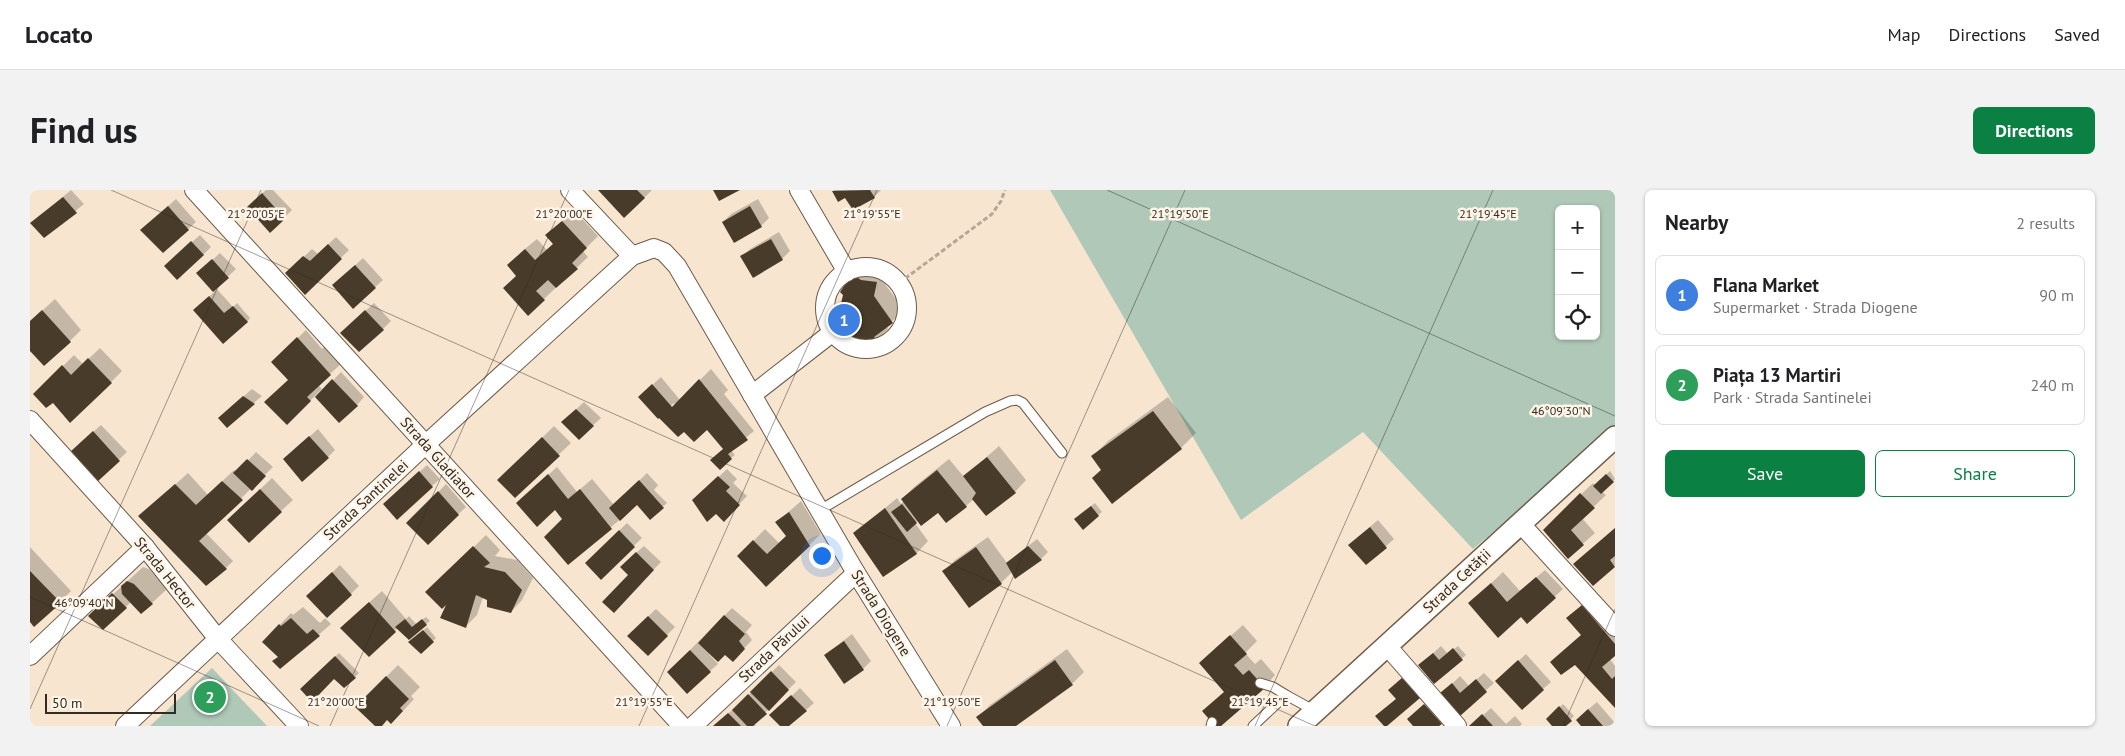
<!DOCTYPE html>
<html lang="en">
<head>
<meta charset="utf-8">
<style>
	body { margin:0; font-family:"PT Sans",sans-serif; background:#f2f2f2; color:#202124 }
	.controls { position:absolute; right:15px; top:15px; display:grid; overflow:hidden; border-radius:8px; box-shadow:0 1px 4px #0004 }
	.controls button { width:45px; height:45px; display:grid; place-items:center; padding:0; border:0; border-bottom:1px solid #e0e0e0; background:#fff; color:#202124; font:25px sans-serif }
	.scale { position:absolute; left:15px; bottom:12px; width:131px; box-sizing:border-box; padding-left:5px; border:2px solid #312b23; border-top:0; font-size:14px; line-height:18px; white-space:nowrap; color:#312b23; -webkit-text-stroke:4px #fef4e7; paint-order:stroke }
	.you { position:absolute; left:791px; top:365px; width:18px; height:18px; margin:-12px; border:4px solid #fff; border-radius:50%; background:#1a73e8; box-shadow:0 0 0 8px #1a73e833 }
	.badge { display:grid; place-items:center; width:32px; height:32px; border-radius:50%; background:#0b8043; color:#fff; font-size:16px; font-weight:700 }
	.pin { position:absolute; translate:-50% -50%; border:2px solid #fff; box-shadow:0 1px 5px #0006 }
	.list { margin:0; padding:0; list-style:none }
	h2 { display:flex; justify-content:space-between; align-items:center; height:65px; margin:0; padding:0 20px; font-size:21px }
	h2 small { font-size:16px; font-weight:400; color:#757577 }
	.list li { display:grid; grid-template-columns:32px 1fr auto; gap:15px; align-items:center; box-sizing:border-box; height:80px; margin:0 10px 10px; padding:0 10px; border:1px solid #e0e0e0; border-radius:8px }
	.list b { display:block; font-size:19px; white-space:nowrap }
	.list p { margin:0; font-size:16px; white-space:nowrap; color:#757577 }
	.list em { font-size:16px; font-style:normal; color:#757577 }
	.actions { display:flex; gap:10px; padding:15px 20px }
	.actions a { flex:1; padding:11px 0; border:1px solid #0b8043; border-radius:8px; text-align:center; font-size:18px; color:#0b8043 }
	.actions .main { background:#0b8043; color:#fff }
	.icon { flex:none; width:28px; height:28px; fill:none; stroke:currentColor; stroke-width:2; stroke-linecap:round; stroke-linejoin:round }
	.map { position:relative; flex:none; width:1585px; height:536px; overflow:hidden; border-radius:8px }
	header { display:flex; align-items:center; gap:30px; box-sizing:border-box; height:70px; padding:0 25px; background:#fff; border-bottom:1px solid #e0e0e0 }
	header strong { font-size:24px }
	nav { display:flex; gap:28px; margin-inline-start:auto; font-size:18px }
	.intro { display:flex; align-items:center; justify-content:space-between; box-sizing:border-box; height:120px; padding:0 30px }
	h1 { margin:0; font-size:35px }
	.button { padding:12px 22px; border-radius:8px; background:#0b8043; color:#fff; font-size:18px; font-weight:700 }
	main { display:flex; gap:30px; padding:0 30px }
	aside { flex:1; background:#fff; border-radius:8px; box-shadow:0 1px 4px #0004 }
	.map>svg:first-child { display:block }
</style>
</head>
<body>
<header>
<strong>Locato</strong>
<nav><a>Map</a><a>Directions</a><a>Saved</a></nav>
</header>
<div class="intro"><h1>Find us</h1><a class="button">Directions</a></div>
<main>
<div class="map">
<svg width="1585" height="536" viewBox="0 0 1585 536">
	<rect width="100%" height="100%" fill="#f7e5d0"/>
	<g fill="#afc8b7" fill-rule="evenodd">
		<path d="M1020 0H1585V237L1566 256 1443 359 1333 242 1211 330ZM1529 19H1566V146H1529Z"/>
		<polygon points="182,478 237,536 120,536"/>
	</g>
	<g fill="#0003">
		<polygon points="41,0 54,14 14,47 2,33"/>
		<polygon points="236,0 243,0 262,20 240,41 226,9"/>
		<polygon points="570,0 622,0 614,8"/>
		<polygon points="804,0 851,0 844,7 816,6 808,10"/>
		<polygon points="146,9 166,32 133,61 111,40"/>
		<polygon points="728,9 739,28 731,36 693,32 701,24"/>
		<polygon points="544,20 568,46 553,61 558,67 514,109 487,86 490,63 507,49 517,60 524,53 517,45"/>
		<polygon points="749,42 760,61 752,69 712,67 720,59"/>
		<polygon points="170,45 181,57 173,65 143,69"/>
		<polygon points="306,47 319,60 275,103 265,75 282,59 288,64"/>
		<polygon points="190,63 206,79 186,98 203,117 207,113 220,128 217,132 165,120 184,102 168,83"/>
		<polygon points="333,68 353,90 323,117 311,88"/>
		<polygon points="834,73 843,78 857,81 855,94 874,120 857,136 858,139 847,150 810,123 823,84"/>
		<polygon points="25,109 51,140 40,151 0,159 0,132"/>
		<polygon points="344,113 361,131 353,139 320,135"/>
		<polygon points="276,140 292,159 296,155 312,173 288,195 293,200 292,199 257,234 260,189 243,172"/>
		<polygon points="70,158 92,181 81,192 23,211 5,204 44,165 53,174"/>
		<polygon points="681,179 698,200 694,204 724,241 701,260 705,265 701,268 685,267 695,259 677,238 644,213 628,227 618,199 631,187 650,210"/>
		<polygon points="311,182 334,207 327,215 287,207"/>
		<polygon points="222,199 232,206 197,236 198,220"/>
		<polygon points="1138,207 1166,243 1151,258 1073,280 1063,266 1078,251"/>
		<polygon points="554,212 571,228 549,248 541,224"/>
		<polygon points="71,235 97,262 67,290 49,254"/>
		<polygon points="524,236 541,253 485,306 469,290"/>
		<polygon points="288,239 305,260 298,267 262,262"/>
		<polygon points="969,256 996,290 985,302 944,309 936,316 908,321 888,330 885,333 898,351 887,363 853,386 824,344 867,308 871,314 874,311 872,309 884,297 919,269 934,287"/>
		<polygon points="226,262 243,277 176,343 203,371 196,378 110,326 158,283 178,305 204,280 207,282"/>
		<polygon points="397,275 410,289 402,296 362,307"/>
		<polygon points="527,277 547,302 562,289 584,315 617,283 628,295 624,300 637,313 620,328 608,314 539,373 534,329 525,319 495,306"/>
		<polygon points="697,279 707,289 703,293 717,306 694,330 672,303"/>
		<polygon points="1580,281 1585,289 1572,302 1576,305 1552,328 1565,343 1538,367 1514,340 1563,293 1565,295"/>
		<polygon points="242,288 263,310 251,321 210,318"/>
		<polygon points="416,294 436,317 398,353 378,333"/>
		<polygon points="771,311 791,344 736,396 709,366 735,339 749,353 757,346 747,332"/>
		<polygon points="1065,313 1072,322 1053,338 1049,325"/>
		<polygon points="1348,330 1364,349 1336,374 1328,347"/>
		<polygon points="597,333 612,348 571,388 556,373"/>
		<polygon points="1585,338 1585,375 1563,394 1545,374"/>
		<polygon points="456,345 470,360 465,366 487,370 503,388 492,410 481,422 453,407 447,425 435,437 409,391"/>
		<polygon points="958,347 977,373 1007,349 1018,362 1011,369 982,382 971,393 939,416 914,382 925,370"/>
		<polygon points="614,356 631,372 584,421 600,385 599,369"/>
		<polygon points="0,357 41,401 30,412 0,431"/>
		<polygon points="310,375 329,396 297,427 285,399"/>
		<polygon points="113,377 119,379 137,399 122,413 101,412 73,439 68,418"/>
		<polygon points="1515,380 1533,399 1497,432 1491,425 1452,402 1473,382 1490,401"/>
		<polygon points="352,401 376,429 379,426 386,434 396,427 400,431 379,448 368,438 339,465 323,427"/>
		<polygon points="1561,408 1585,437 1585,465 1580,469 1585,476 1585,516 1545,473 1552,445 1546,421"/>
		<polygon points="273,417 290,433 295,428 301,434 251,478 249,466 234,452 261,423 263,425"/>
		<polygon points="702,418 722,435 716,442 722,450 710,463 681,463 679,464 688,474 680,481 646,474"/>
		<polygon points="626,419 645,437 618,464 606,438"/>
		<polygon points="1213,435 1227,451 1215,463 1225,474 1231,469 1245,485 1234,497 1195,501 1182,462"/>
		<polygon points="397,437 406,448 391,462 384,449"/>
		<polygon points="822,444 841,471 833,479 795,465"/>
		<polygon points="1411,456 1418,464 1428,456 1436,465 1404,492 1390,475"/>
		<polygon points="1037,459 1054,482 1042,494 948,527 960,515"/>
		<polygon points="309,463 329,483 325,487 314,496 304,487 272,499"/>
		<polygon points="1496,464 1521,492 1513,499 1475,483"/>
		<polygon points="368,475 390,497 381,506 384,509 373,521 357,529 326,517"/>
		<polygon points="749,475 766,492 724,534 726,536 683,536 707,516"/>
		<polygon points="1380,481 1397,500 1389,508 1347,526 1367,508 1367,492"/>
		<polygon points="1454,483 1464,493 1430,524 1420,496 1430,486 1439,496"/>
		<polygon points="770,498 784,513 776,520 749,518"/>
		<polygon points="1403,507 1419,525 1407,536 1387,521"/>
		<polygon points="1567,512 1585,533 1585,536 1553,536 1555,522"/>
		<polygon points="1533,514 1544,526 1534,536 1517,529"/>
		<polygon points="1461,518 1476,534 1485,526 1492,534 1490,536 1441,536"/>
	</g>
	<g fill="#493b2a">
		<polygon points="568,0 607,0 615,8 594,28"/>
		<polygon points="683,0 710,0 689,11"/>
		<polygon points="840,0 845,8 823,20 815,8 808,12 802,1"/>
		<polygon points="232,3 255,29 240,43 217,17"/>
		<polygon points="33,7 47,23 14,48 0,33"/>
		<polygon points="138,16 159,40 133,63 110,40"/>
		<polygon points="720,16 732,37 704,53 692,32"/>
		<polygon points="532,31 557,58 542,73 548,79 526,98 518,90 506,101 515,110 498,126 473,98 486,86 477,75 495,59 505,70 523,54 515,45"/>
		<polygon points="741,49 753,70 723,88 710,66"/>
		<polygon points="161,51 174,65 147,90 134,76"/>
		<polygon points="298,54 312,69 275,105 255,83 273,66 280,71"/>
		<polygon points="182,69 199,88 183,102 166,83"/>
		<polygon points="325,75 346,98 323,119 302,95"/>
		<polygon points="822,84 831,90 847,92 844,106 863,133 844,147 848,151 834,155 828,154 806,140 802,134 809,122 813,105 810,102"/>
		<polygon points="179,106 194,123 203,116 218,132 193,154 163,120"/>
		<polygon points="12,120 41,152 14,176 0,161 0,131"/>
		<polygon points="335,120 354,140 329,162 310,143"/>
		<polygon points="267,147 301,185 277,207 281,211 257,235 234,212 258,190 241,172"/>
		<polygon points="58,168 82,193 40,233 23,213 16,218 3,204 32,175 41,185"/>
		<polygon points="302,189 328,216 309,233 285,207"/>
		<polygon points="669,189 718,250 698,264 702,269 690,280 680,270 693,259 677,240 664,252 654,242 648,247 629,228 628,229 608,207 622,194 642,217"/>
		<polygon points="213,206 225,214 197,238 188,228"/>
		<polygon points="546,219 564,236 549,250 531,232"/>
		<polygon points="1123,221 1152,259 1082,314 1062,288 1071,280 1061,266"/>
		<polygon points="63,241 90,271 67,292 40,262"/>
		<polygon points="279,246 299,268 272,292 253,269"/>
		<polygon points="512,247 530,266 485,308 467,290"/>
		<polygon points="957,267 986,303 956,326 942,309 946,303 933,286"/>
		<polygon points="217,269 236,286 222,301 203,283"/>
		<polygon points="907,280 937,317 916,333 908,323 891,336 871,309"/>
		<polygon points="389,281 403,297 367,330 353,314"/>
		<polygon points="518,284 538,309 550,299 582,339 538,375 514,347 532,329 525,320 507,337 486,313"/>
		<polygon points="1576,284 1584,292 1571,304 1563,296"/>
		<polygon points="688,286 700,297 696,301 710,315 694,332 686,324 677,332 662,310"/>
		<polygon points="609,290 634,318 620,330 607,315 590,331 579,318"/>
		<polygon points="192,291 213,310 169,351 197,379 176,396 108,326 145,294 166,315"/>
		<polygon points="230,299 252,322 219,353 197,330"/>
		<polygon points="408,301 429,325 398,355 376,333"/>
		<polygon points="1550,303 1565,318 1541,340 1554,355 1538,369 1513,340"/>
		<polygon points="872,314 887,333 877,342 861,322"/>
		<polygon points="1061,316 1069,326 1053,340 1044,329"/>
		<polygon points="855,318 887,364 853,387 823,343"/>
		<polygon points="759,322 780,356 736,397 707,366 723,350 737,364 756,346 745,332"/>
		<polygon points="1340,337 1357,358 1336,375 1318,355"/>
		<polygon points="1585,338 1585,366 1580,370 1585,377 1563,396 1543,374"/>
		<polygon points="589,340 605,357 571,390 555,373"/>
		<polygon points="443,356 460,373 454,377 475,382 492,400 481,423 457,417 457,410 446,405 436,438 410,428 416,415 412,419 395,402"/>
		<polygon points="998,356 1012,370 985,389 976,373"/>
		<polygon points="946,357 972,394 939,418 912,381"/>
		<polygon points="606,362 624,380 584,423 572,412 598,385 590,377"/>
		<polygon points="0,381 31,413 4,437 0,432"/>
		<polygon points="302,382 322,405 297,428 276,406"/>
		<polygon points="1506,387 1526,408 1497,434 1491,427 1468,448 1438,413 1461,393 1477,412"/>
		<polygon points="97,391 104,394 123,414 111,424 92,404 91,396"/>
		<polygon points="82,403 97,418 73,440 58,426"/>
		<polygon points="339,412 366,442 339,467 310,438"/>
		<polygon points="1552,415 1585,454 1585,466 1572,477 1582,489 1585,486 1585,518 1545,475 1531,485 1520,472 1551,445 1536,428"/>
		<polygon points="694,425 715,444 709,451 715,459 703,472 695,465 688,472 668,453"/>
		<polygon points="618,426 638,446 618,466 597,446"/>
		<polygon points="261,428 277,444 283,439 290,446 250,479 242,471 248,467 232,452 249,434 251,436"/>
		<polygon points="375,429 382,437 392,429 397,435 379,450 365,437"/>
		<polygon points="393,440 404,452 391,464 378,452"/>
		<polygon points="1200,445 1217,464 1204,475 1213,485 1219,480 1235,498 1191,536 1185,536 1172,521 1194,502 1169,473"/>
		<polygon points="814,451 834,480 814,494 794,465"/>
		<polygon points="1423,458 1433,470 1404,494 1388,475 1403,463 1409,470"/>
		<polygon points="660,460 681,482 657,504 637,482"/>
		<polygon points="305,466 326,488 314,498 304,489 282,512 270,499"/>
		<polygon points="1025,470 1043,495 986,536 953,536 946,527"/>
		<polygon points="1488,470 1514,500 1492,520 1465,491"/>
		<polygon points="741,481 759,500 739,521 720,502"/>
		<polygon points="356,486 379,509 370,518 373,521 361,534 357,530 352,536 345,536 325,517"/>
		<polygon points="1372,488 1390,508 1357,536 1354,536 1345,526 1366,509 1358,500"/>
		<polygon points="1446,489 1457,502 1430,526 1410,503 1422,493 1430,503"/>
		<polygon points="718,504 737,524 723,536 717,536 702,520"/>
		<polygon points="761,505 777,521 759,536 750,536 739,525"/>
		<polygon points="1394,514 1412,534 1409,536 1383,536 1377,529"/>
		<polygon points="1529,516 1542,531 1536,536 1522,536 1516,529"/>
		<polygon points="1558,519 1573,536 1551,536 1546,530"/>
		<polygon points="698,523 711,536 683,536"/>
		<polygon points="1452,524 1463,536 1439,536"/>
	</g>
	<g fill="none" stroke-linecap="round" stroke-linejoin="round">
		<defs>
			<g id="service">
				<polyline points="790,320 955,222 980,211 987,210 993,213 1032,263"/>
				<polyline points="1230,493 1243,497 1256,505"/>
				<polyline points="1181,536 1182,532"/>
				<polyline points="1223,536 1256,505 1285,521"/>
			</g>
			<g id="minor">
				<polyline points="164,0 652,536"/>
				<polyline points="540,0 602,66"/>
				<polyline points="769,0 817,82"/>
				<circle cx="836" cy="118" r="41"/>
				<polyline points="722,205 803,142"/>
				<polyline points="0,230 115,357 188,449 269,536"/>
				<polyline points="1490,333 1585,437"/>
				<polyline points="1357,456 1427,536"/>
				<polyline points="0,466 115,357"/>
				<polyline points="95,536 395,255 602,66 624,58 634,62 647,76 826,383 921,536"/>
				<polyline points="663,536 826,383"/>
			</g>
			<polyline id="tertiary" points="1269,536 1585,247"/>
		</defs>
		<use href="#service" stroke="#6b5c4a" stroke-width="11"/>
		<use href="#minor" stroke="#6b5c4a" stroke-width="20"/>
		<use href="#tertiary" stroke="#6b5c4a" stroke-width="24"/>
		<polyline stroke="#b5a797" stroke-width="3" stroke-dasharray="5 2.5" stroke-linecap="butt" points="869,93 962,24 971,11 975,0"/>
		<use href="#service" stroke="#fff" stroke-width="9"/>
		<use href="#minor" stroke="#fff" stroke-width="18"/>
		<use href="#tertiary" stroke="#fff" stroke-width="21"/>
	</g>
	<path fill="none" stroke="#312b23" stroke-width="1" stroke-opacity="0.45" d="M81 0 1285 536M1077 0 1585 226M0 407 289 536M0 519 231 0M300 536 539 0M609 536 847 0M917 536 1155 0M1225 536 1463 0M1533 536 1585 419"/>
	<g text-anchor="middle" stroke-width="5" stroke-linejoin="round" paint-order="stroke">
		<g font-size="15" fill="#312b23" stroke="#fef4e7">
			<text transform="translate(408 268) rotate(48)" y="5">Strada Gladiator</text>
			<text transform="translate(336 310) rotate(-43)" y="5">Strada Santinelei</text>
			<text transform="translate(135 383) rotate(51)" y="5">Strada Hector</text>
			<text transform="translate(1427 391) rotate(-43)" y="5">Strada Cetății</text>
			<text transform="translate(851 423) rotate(58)" y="5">Strada Diogene</text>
			<text transform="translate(744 459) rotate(-43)" y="5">Strada Părului</text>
		</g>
	</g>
	<g font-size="12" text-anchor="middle" fill="#312b23" stroke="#fef4e7" stroke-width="5" stroke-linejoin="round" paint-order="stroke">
		<text x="226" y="28">21°20'05"E</text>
		<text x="534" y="28">21°20'00"E</text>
		<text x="842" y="28">21°19'55"E</text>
		<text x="1150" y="28">21°19'50"E</text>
		<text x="1458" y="28">21°19'45"E</text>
		<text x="1531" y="225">46°09'30"N</text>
		<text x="54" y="417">46°09'40"N</text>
		<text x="306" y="516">21°20'00"E</text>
		<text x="614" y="516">21°19'55"E</text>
		<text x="922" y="516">21°19'50"E</text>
		<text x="1230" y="516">21°19'45"E</text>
	</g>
</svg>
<div class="controls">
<button>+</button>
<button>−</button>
<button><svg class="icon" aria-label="locate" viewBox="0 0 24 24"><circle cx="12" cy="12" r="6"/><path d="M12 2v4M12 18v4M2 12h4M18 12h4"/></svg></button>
</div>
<div class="scale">50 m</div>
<div class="you"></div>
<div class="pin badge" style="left:814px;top:130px;background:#3f7fe0">1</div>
<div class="pin badge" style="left:180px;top:507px;background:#2e9e5b">2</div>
</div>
<aside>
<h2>Nearby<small>2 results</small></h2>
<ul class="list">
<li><span class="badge" style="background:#3f7fe0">1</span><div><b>Flana Market</b><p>Supermarket · Strada Diogene</p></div><em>90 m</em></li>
<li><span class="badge" style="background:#2e9e5b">2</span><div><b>Piața 13 Martiri</b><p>Park · Strada Santinelei</p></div><em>240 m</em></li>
</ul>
<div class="actions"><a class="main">Save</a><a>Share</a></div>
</aside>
</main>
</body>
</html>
